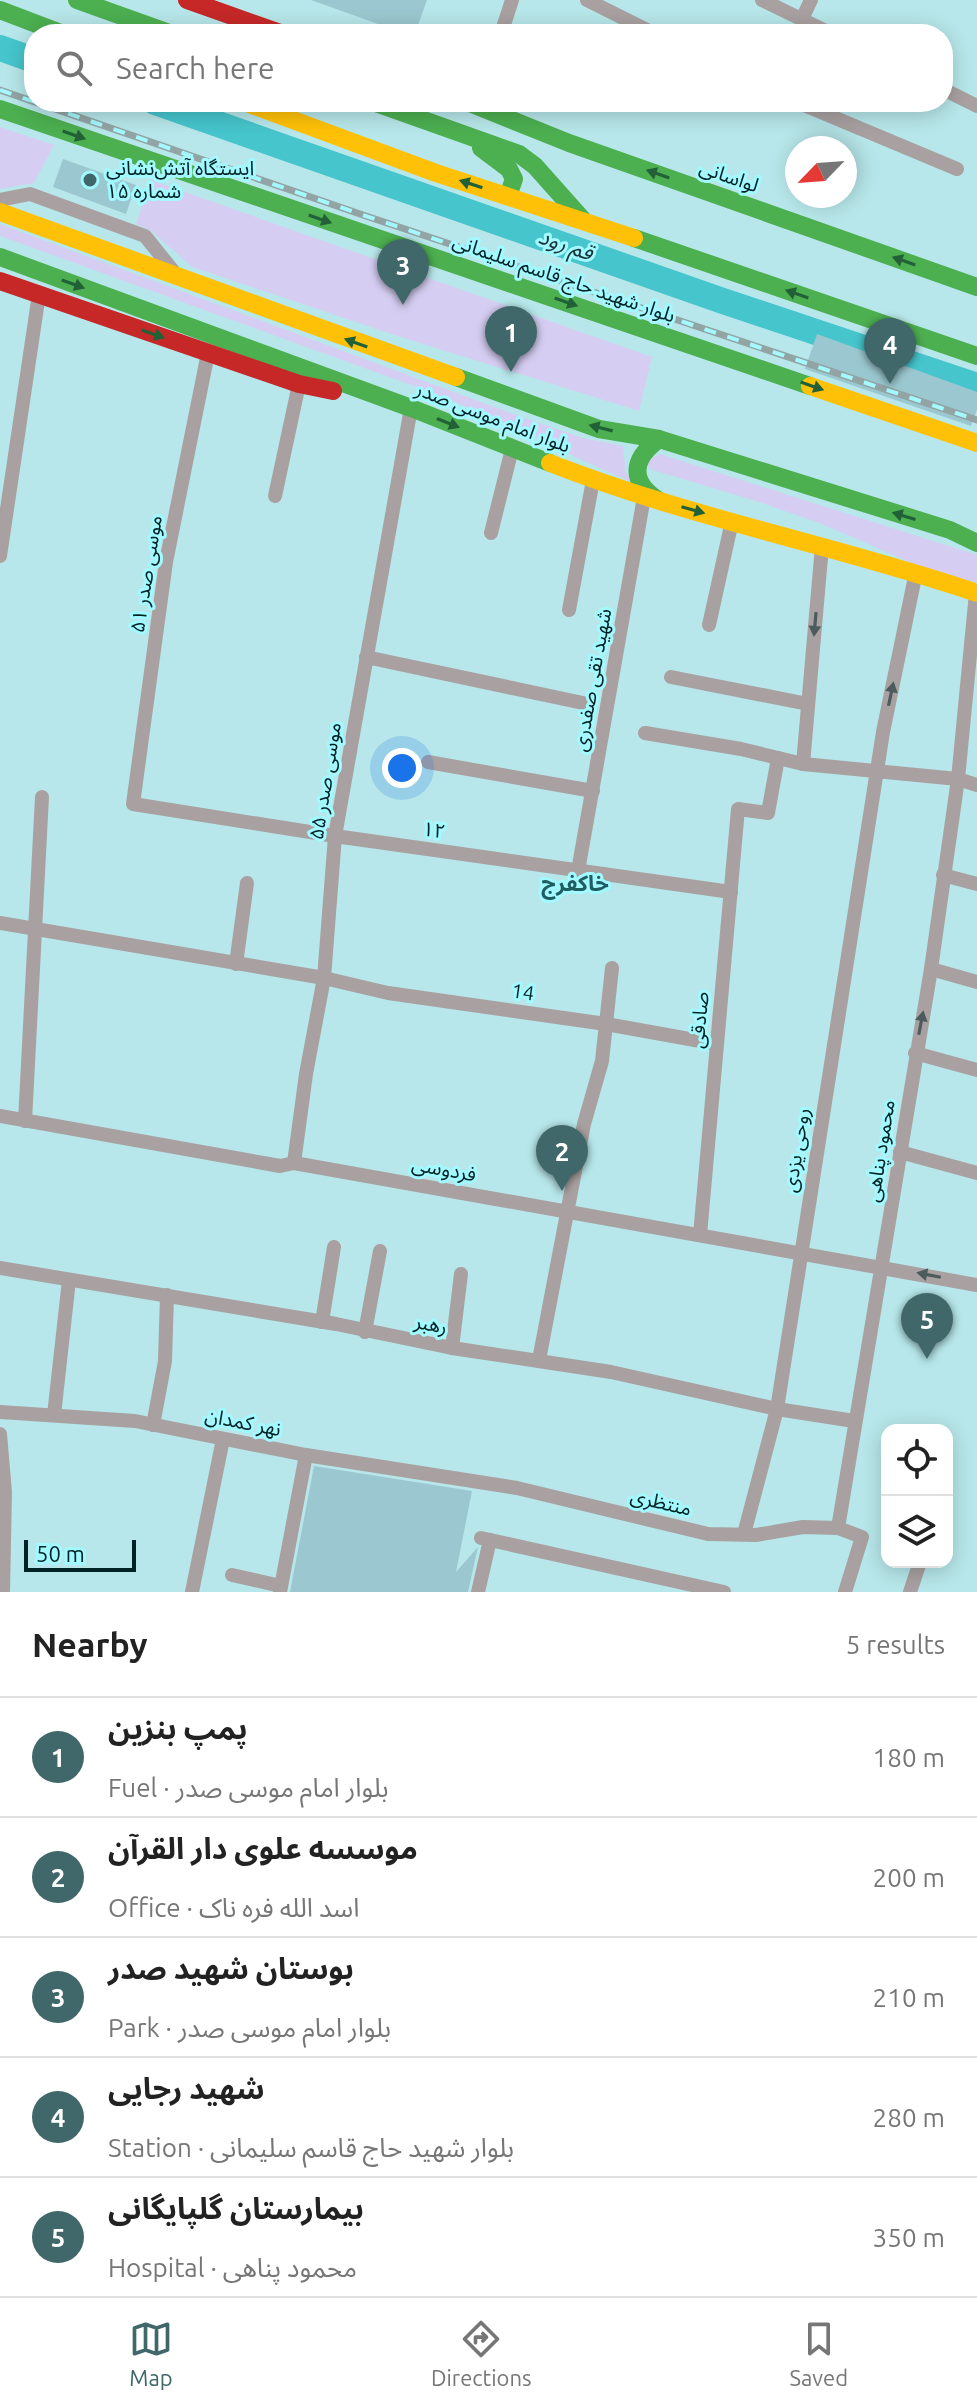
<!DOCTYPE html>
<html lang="en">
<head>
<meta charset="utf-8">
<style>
	body { margin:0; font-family:Ubuntu,"Noto Sans Arabic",sans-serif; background:#f2f2f2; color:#222 }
	.controls { position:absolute; right:24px; bottom:24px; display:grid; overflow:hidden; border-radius:16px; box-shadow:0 4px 20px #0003 }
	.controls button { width:72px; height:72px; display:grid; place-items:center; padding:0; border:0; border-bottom:2px solid #e0e0e0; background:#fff; color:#222; font:40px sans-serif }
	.compass { position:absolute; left:785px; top:136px; width:72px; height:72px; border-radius:50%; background:#fff; box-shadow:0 4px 20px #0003; rotate:245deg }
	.scale { position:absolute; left:24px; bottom:20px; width:112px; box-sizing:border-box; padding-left:8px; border:4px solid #002224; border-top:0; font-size:22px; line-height:28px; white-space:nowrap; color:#002224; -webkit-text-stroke:6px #a2f9ff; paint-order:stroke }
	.you { position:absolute; left:402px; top:768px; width:28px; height:28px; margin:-20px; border:6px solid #fff; border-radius:50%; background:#1a73e8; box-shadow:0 0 0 12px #1a73e833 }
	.badge { display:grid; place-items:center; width:52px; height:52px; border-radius:50%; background:#406769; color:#fff; font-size:26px; font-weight:700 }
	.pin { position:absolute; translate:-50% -66px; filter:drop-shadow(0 2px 4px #0008) }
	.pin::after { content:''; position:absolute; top:42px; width:28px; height:24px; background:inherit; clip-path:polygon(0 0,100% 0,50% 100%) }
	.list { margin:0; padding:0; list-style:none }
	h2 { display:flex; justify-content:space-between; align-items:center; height:104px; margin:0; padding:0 32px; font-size:34px }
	h2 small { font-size:26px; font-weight:400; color:#767676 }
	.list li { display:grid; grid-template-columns:52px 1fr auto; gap:24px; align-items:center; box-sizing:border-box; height:120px; padding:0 32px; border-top:2px solid #e0e0e0 }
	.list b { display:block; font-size:30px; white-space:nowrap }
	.list p { margin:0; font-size:26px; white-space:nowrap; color:#767676 }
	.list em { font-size:26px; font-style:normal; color:#767676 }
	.icon { flex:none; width:44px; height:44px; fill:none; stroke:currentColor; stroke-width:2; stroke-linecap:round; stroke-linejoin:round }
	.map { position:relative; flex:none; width:977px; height:1592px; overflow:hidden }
	.search { position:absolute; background:#fff; box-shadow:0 4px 20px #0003; left:24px; right:24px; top:24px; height:88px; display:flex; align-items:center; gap:20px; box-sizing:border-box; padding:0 28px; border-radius:32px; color:#767676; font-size:30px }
	.sheet { height:704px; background:#fff }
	nav { display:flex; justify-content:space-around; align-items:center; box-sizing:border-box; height:112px; border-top:2px solid #e0e0e0; background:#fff; font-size:22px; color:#767676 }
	nav a { display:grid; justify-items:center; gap:4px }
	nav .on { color:#406769 }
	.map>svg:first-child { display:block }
</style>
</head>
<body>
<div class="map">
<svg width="977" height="1592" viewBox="0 0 977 1592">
	<rect width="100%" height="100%" fill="#b7e7ea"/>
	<g fill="#d5cef2">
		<polygon points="0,127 54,145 34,183 0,189"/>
		<polygon points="151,180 652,357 639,411 394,335 192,267 150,230 136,224"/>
		<polygon points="0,224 519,416 583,438 623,446 626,472 631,482 575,457 512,425 425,390 0,236"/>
		<polygon points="660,454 977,555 977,583 914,564 822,524 759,502 649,469 648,465 651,458"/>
	</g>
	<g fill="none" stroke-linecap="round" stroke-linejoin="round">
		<g stroke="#46c5cc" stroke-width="26">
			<polyline points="0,48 34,60"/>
			<polyline points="155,102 720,300 977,386"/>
		</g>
	</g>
	<g fill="#9bc8d0">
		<polygon points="311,0 427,0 417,28 410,25 406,34"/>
		<polygon points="63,159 136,185 126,214 53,187"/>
		<polygon points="817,334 977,392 977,410 971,426 805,369"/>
		<polygon points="314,1466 472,1491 456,1572 478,1547 468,1592 290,1592"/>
	</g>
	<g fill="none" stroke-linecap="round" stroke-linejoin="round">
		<g stroke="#a9a1a1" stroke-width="14">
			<polyline points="587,0 655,34"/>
			<polyline points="762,0 832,34"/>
			<polyline points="802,19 811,0"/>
			<polyline points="501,34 512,0"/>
			<polyline points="943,89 977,106"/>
			<polyline points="797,102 957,169"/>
			<polyline points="0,200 30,194 145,236 174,272"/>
			<polyline points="208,353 166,562 133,804 335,836 731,892"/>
			<polyline points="275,496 299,384"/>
			<polyline points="491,533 512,449"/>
			<polyline points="0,556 39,294"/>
			<polyline points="569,610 593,480"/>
			<polyline points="709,625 732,521"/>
			<polyline points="366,657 583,703"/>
			<polyline points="671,677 808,704"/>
			<polyline points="645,733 741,749 803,764 958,779 977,785"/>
			<polyline points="428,762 593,791"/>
			<polyline points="803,764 822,546"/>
			<polyline points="578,871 644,497"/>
			<polyline points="943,875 977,884"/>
			<polyline points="0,923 324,978 388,993 606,1024 717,1044"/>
			<polyline points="236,964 247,883"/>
			<polyline points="931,969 977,982"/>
			<polyline points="915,1053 977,1070"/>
			<polyline points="0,1116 280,1166 294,1163 977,1285"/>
			<polyline points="25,1121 42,797"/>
			<polyline points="900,1152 977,1173"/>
			<polyline points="294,1163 306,1074 324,978 335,836 411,408"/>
			<polyline points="700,1235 738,809 768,813 778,758"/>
			<polyline points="0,1268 336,1324 452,1348 611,1372 777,1409 854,1421"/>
			<polyline points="322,1322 334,1247"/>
			<polyline points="365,1332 380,1251"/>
			<polyline points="452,1348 461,1274"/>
			<polyline points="539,1360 584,1124 602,1061 612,968"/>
			<polyline points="0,1412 135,1421 306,1455 517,1488 708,1534 756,1535 803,1527 838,1528 862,1537 845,1592"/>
			<polyline points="54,1415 69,1280"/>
			<polyline points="153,1425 165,1361 167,1295"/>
			<polyline points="0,1434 5,1492 3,1592"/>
			<polyline points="838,1528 931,969 958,779 976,593"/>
			<polyline points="744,1534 777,1409 883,732 916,572"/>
			<polyline points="481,1538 724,1592"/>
			<polyline points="232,1575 281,1586"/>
			<polyline points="192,1592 223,1439"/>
			<polyline points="280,1592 306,1455"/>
			<polyline points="478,1592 490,1540"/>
			<polyline points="910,1592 920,1562"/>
		</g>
		<g stroke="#4caf50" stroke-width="18">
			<polyline points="77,0 172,34"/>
			<polyline points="0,10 63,34"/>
			<polyline points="373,102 519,154 535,166 583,220"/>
			<polyline points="467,102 569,143 977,287"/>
			<polyline points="0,109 810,386"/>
			<polyline points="481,148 509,169 514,179 508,196"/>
			<polyline points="634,238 977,356"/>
			<polyline points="0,257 411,408 550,463"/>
			<polyline points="456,377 599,429 659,439 950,530 977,543"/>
			<path d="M658 500C629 481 632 459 659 439"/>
		</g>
		<g stroke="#ffc107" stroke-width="18">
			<polyline points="244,102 436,173 634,238"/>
			<polyline points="0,212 456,377"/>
			<polyline points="810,386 977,443"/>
			<path d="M550 463C689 518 836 545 977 593"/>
		</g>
		<g stroke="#c62828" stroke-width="18">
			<polyline points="187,0 283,34"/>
			<polyline points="0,281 299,384 333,391"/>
		</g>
		<defs>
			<polyline id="rail" points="0,90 363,215 977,420"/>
		</defs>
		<use href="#rail" stroke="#93a4a4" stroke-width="7"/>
		<use href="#rail" stroke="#a2f9ff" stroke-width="4" stroke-dasharray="12" stroke-linecap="butt"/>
	</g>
	<defs><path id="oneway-solid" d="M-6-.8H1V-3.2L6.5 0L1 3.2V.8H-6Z" transform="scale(2)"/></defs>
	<g fill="#226138">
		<use href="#oneway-solid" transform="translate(74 135) rotate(19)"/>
		<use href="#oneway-solid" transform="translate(658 174) rotate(-161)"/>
		<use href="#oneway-solid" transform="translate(471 184) rotate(-162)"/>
		<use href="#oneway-solid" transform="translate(320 219) rotate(19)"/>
		<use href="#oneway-solid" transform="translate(904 261) rotate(-161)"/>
		<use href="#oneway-solid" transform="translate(73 284) rotate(20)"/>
		<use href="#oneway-solid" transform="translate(797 294) rotate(-161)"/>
		<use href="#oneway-solid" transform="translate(566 302) rotate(19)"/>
		<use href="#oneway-solid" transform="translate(153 334) rotate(19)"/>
		<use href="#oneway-solid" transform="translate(356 343) rotate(-160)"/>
		<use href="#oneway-solid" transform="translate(812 386) rotate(19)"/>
		<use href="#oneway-solid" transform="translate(448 423) rotate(22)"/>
		<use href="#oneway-solid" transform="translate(601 428) rotate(-166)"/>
		<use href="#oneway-solid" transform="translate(693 510) rotate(16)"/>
		<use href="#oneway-solid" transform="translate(904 516) rotate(-163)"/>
	</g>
	<g fill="#4c5b5c">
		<use href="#oneway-solid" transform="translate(815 624) rotate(95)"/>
		<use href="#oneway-solid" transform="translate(891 694) rotate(-78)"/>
		<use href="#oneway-solid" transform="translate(921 1023) rotate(-79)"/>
		<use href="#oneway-solid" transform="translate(929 1275) rotate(-169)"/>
	</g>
	<circle fill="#406769" stroke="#a2f9ff" stroke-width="3" cx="90" cy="180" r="8"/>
	<g text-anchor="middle" stroke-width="6" stroke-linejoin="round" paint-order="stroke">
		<g font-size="20" fill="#002224" stroke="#a2f9ff" text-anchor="start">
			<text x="106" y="175">ایستگاه آتش‌نشانی<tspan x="106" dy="23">شماره ۱۵</tspan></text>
		</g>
		<g font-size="20" fill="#002224" stroke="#a2f9ff">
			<text transform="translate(729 176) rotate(19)" y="7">لواسانی</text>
			<text transform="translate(564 278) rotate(19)" y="7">بلوار شهید حاج قاسم سلیمانی</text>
			<text transform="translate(493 417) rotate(21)" y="7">بلوار امام موسی صدر</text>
			<text transform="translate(146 574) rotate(-81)" y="7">موسی صدر ۵۱</text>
			<text transform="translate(592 680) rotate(-80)" y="7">شهید تقی صفدری</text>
			<text transform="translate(325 781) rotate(-81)" y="7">موسی صدر ۵۵</text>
			<text transform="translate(434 830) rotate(8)" y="7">۱۲</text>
			<text transform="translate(523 992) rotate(8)" y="7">14</text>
			<text transform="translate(699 1020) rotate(-85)" y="7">صادقی</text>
			<text transform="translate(796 1150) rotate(-81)" y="7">روحی یزدی</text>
			<text transform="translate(880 1151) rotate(-81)" y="7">محمود پناهی</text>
			<text transform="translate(444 1169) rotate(10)" y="7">فردوسی</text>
			<text transform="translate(431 1324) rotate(11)" y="7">رهبر</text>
			<text transform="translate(243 1422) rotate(11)" y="7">نهر کمدان</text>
			<text transform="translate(661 1502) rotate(13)" y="7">منتظری</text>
		</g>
		<g font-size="22" font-style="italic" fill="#183537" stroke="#a2f9ff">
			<text transform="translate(566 244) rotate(19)" y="8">قم رود</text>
		</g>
		<g font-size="22" font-weight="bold" fill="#1e5d61" stroke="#a2f9ff">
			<text x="575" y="891">خاکفرج</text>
		</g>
	</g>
</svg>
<div class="controls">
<button><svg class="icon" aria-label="locate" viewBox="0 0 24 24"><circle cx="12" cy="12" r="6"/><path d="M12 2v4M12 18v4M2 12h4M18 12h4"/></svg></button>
<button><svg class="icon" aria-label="layers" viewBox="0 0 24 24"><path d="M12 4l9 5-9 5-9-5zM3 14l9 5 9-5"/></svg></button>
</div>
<svg class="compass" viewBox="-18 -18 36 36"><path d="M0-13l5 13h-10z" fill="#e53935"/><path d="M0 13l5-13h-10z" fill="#767676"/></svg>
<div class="scale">50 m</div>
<div class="you"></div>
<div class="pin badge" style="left:511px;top:372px">1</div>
<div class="pin badge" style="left:562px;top:1191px">2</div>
<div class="pin badge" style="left:403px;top:305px">3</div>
<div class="pin badge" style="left:890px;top:384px">4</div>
<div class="pin badge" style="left:927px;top:1359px">5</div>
<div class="search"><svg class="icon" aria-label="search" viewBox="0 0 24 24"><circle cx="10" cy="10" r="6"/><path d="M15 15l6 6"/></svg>Search here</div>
</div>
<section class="sheet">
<h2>Nearby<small>5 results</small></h2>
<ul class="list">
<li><span class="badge">1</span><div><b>پمپ بنزین</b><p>Fuel · بلوار امام موسی صدر</p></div><em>180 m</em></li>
<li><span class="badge">2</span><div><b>موسسه علوی دار القرآن</b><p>Office · اسد الله فره ناک</p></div><em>200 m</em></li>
<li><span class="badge">3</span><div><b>بوستان شهید صدر</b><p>Park · بلوار امام موسی صدر</p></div><em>210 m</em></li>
<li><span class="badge">4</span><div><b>شهید رجایی</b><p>Station · بلوار شهید حاج قاسم سلیمانی</p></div><em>280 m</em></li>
<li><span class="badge">5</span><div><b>بیمارستان گلپایگانی</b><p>Hospital · محمود پناهی</p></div><em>350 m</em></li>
</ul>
</section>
<nav>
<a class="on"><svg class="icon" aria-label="map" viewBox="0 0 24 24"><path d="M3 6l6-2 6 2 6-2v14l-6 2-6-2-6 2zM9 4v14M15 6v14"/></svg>Map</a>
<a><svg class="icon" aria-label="directions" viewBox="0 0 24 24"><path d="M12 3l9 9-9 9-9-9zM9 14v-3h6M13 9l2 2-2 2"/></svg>Directions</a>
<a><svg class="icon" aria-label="saved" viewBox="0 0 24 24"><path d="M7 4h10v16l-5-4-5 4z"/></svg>Saved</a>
</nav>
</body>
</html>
